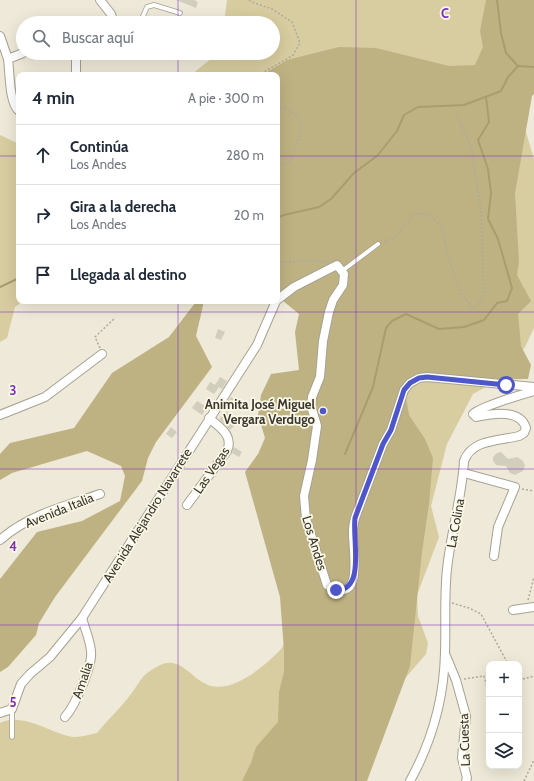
<!DOCTYPE html>
<html lang="es">
<head>
<meta charset="utf-8">
<style>
	body { margin:0; font-family:Cabin,sans-serif; background:#f2f2f3; color:#1f2937 }
	.controls { position:absolute; right:12px; bottom:12px; display:grid; overflow:hidden; border-radius:8px; box-shadow:0 4px 16px #0002 }
	.controls button { width:36px; height:36px; display:grid; place-items:center; padding:0; border:0; border-bottom:1px solid #e0e1e3; background:#fff; color:#1f2937; font:20px sans-serif }
	.stop { position:absolute; width:12px; height:12px; margin:-9px; border:3px solid #4e56cc; border-radius:50%; background:#fff }
	.stop.end { background:#4e56cc; border-color:#fff; box-shadow:0 1px 4px #0008 }
	.list { margin:0; padding:0; list-style:none }
	h2 { display:flex; justify-content:space-between; align-items:center; height:52px; margin:0; padding:0 16px; font-size:17px }
	h2 small { font-size:13px; font-weight:400; color:#747a83 }
	.list li { display:grid; grid-template-columns:26px 1fr auto; gap:12px; align-items:center; box-sizing:border-box; height:60px; padding:0 16px; border-top:1px solid #e0e1e3 }
	.list b { display:block; font-size:15px; white-space:nowrap }
	.list p { margin:0; font-size:13px; white-space:nowrap; color:#747a83 }
	.list em { font-size:13px; font-style:normal; color:#747a83 }
	.icon { flex:none; width:22px; height:22px; fill:none; stroke:currentColor; stroke-width:2; stroke-linecap:round; stroke-linejoin:round }
	.map { position:relative; flex:none; width:534px; height:781px; overflow:hidden }
	.search { position:absolute; background:#fff; box-shadow:0 4px 16px #0002; left:16px; top:16px; width:264px; height:44px; display:flex; align-items:center; gap:10px; box-sizing:border-box; padding:0 14px; border-radius:22px; color:#747a83; font-size:15px }
	.panel { position:absolute; background:#fff; box-shadow:0 4px 16px #0002; left:16px; top:72px; width:264px; height:232px; border-radius:8px }
	.map>svg:first-child { display:block }
</style>
</head>
<body>
<div class="map">
<svg width="534" height="781" viewBox="0 0 534 781">
	<rect width="100%" height="100%" fill="#eee9d8"/>
	<g fill="#d8cda0">
		<polygon points="227,0 490,0 487,49 476,69 270,75 191,75 218,53 273,53 273,23 224,23"/>
		<path d="M524 125 534 159V328L525 347 511 364 493 383 473 394 447 444 431 506 439 537 417 595 418 616 428 643 426 654 387 699 351 781H0V723C24 711 52 735 75 737 82 737 91 734 97 733 108 719 121 708 131 694 136 688 140 679 146 674 151 670 160 664 167 663 182 661 192 677 204 683 229 698 266 665 282 648Z"/>
		<polygon points="0,135 19,144 19,301 23,301 15,307 7,338 0,342"/>
	</g>
	<g fill="#beb283">
		<polygon points="486,0 534,0 534,94 532,96 515,193 519,262 517,275 531,301 518,314 521,346 531,365 528,379 416,380 406,397 409,415 425,439 433,458 429,504 422,552 410,666 367,781 242,781 251,763 256,747 278,722 279,692 284,672 284,651 280,597 245,472 258,454 265,438 258,415 261,395 271,374 299,370 295,332 299,314 277,296 277,75 264,74 287,60 339,47 376,48 449,66 475,65 483,47 480,31"/>
		<polygon points="194,301 204,301 196,336 212,367 156,442 148,458 142,481 55,597 39,623 36,635 8,667 0,672 0,579 37,532 82,521 120,501 125,476 121,466 87,451 12,473 0,480 0,454 10,443 74,428 112,373 169,337 195,303"/>
	</g>
	<g fill="none" stroke-linecap="round" stroke-linejoin="round">
		<g stroke="#a99d6f" stroke-width="2">
			<polyline points="497,0 501,33 506,53 518,66"/>
			<polyline points="518,66 534,67"/>
			<polyline points="277,218 284,215 319,207 331,199 354,173 377,156 397,131 404,115 418,107 464,105 501,91 508,77 518,66"/>
			<polyline points="0,287 19,278"/>
			<polyline points="345,454 373,387 386,328 392,321 406,314 439,329 464,327 484,320 497,303 507,301 512,288 498,239 488,219 491,193 488,169 478,140 489,122 486,97"/>
		</g>
	</g>
	<g fill="#d2cebd">
		<polygon points="176,0 194,0 198,2 196,8"/>
		<polygon points="218,329 225,332 221,340 215,338"/>
		<polygon points="220,377 227,381 222,389 215,385"/>
		<polygon points="210,382 219,387 214,394 206,389"/>
		<polygon points="231,397 238,403 233,410 225,405"/>
		<polygon points="197,401 207,407 202,415 192,408"/>
		<polygon points="227,411 237,423 230,430 219,419"/>
		<polygon points="171,427 177,432 172,438 166,434"/>
		<polygon points="234,447 242,452 239,457 232,453"/>
		<polygon points="501,452 508,459 517,457 522,460 525,465 523,471 515,475 510,473 506,466 496,465 493,461 493,457 497,453"/>
	</g>
	<g fill="none" stroke-linecap="round" stroke-linejoin="round">
		<defs>
			<g id="lane">
				<polyline points="140,23 147,7 154,5 180,13"/>
				<polyline points="342,271 378,244"/>
				<polyline points="12,709 12,737"/>
			</g>
			<g id="street">
				<polyline points="100,0 111,14 114,23"/>
				<polyline points="0,36 8,59"/>
				<polyline points="76,75 76,53"/>
				<path d="M19 111C9 103 10 73 8 59L23 53"/>
				<path d="M277 300 294 287 337 265 344 274 343 285 333 300 329 312 323 341 320 377 312 397 311 406 317 426 312 460 304 496 306 519 327 585C366 608 352 548 353 531 353 527 354 522 355 518L383 444 391 430 404 390 410 383 419 378 427 377 534 387"/>
				<polyline points="0,415 45,397 102,354"/>
				<polyline points="464,473 515,487 498,527 494,556"/>
				<path d="M187 505 227 451C234 435 219 427 209 418"/>
				<path d="M0 540C28 515 65 506 100 494"/>
				<polyline points="513,610 534,607"/>
				<polyline points="446,656 456,680 466,716 462,758 467,778 466,781"/>
				<polyline points="0,713 12,709 21,684 30,674 50,657 82,618 257,345 276,301"/>
				<path d="M65 717C75 706 93 665 91 651 90 640 85 629 82 618"/>
				<path d="M410 781C431 743 444 698 445 653 446 625 444 597 447 569 451 532 462 497 464 461 472 439 499 441 519 436L524 433 526 428C520 408 491 414 476 417L473 414C480 407 523 394 534 391"/>
			</g>
		</defs>
		<use href="#lane" stroke="#a6a292" stroke-width="5.5"/>
		<use href="#street" stroke="#a6a292" stroke-width="10"/>
		<g stroke="#aeaa9c" stroke-width="1.5" stroke-dasharray="2 2" stroke-linecap="butt">
			<polyline points="249,0 252,2 272,9 292,22 300,43 293,55 259,75"/>
			<polyline points="277,105 299,116 301,131 291,161 277,168"/>
			<polyline points="384,242 395,237 414,214 428,214 442,227 448,256 457,283 462,295 474,309 484,296 481,210 478,193 471,146 457,116"/>
			<path d="M277 262C294 263 310 258 327 262"/>
			<polyline points="191,301 198,301"/>
			<polyline points="100,348 95,337 115,318"/>
			<polyline points="522,489 534,491"/>
			<polyline points="528,600 534,577"/>
			<polyline points="452,603 469,608 481,614 508,664"/>
			<polyline points="464,679 484,676 487,687 489,689"/>
			<polyline points="519,680 534,676"/>
			<polyline points="524,781 534,760"/>
		</g>
		<use href="#lane" stroke="#fff" stroke-width="4"/>
		<use href="#street" stroke="#fff" stroke-width="8"/>
	</g>
	<g fill="none" stroke-linecap="round" stroke-linejoin="round">
		<path stroke="#4e56cc" stroke-width="5" d="M336 590C366 591 352 539 355 518L383 444 391 430 404 390 410 383 419 378 427 377 506 385"/>
	</g>
	<path fill="none" stroke="#7b2cbf" stroke-width="1" stroke-opacity="0.55" d="M178 0V23M356 0V781M178 53V75M0 156H19M277 156H534M178 301V781M0 312H534M0 469H534M0 625H534"/>
	<circle fill="#4e56cc" stroke="#fbf7e5" stroke-width="1.5" cx="323" cy="411" r="4"/>
	<g text-anchor="middle" stroke-width="3.5" stroke-linejoin="round" paint-order="stroke">
		<g font-size="13" font-weight="bold" fill="#393730" stroke="#fbf7e5" text-anchor="end">
			<text x="315" y="409">Animita José Miguel<tspan x="315" dy="15">Vergara Verdugo</tspan></text>
		</g>
		<g font-size="13" fill="#393730" stroke="#fbf7e5">
			<text transform="translate(211 470) rotate(-56)" y="5">Las Vegas</text>
			<text transform="translate(59 510) rotate(-22)" y="5">Avenida Italia</text>
			<text transform="translate(147 515) rotate(-58)" y="5">Avenida Alejandro Navarrete</text>
			<text transform="translate(455 523) rotate(-80)" y="5">La Colina</text>
			<text transform="translate(315 543) rotate(73)" y="5">Los Andes</text>
			<text transform="translate(82 680) rotate(-71)" y="5">Amalia</text>
			<text transform="translate(464 740) rotate(-92)" y="5">La Cuesta</text>
		</g>
	</g>
	<g font-size="13" text-anchor="middle" font-weight="bold" fill="#7b2cbf" stroke="#fbf7e5" stroke-width="3.5" stroke-linejoin="round" paint-order="stroke">
		<text x="445" y="18">C</text>
		<text x="13" y="395">3</text>
		<text x="13" y="551">4</text>
		<text x="13" y="707">5</text>
	</g>
</svg>
<div class="controls">
<button>+</button>
<button>−</button>
<button><svg class="icon" aria-label="layers" viewBox="0 0 24 24"><path d="M12 4l9 5-9 5-9-5zM3 14l9 5 9-5"/></svg></button>
</div>
<div class="stop" style="left:506px;top:385px"></div>
<div class="stop end" style="left:336px;top:590px"></div>
<div class="search"><svg class="icon" aria-label="search" viewBox="0 0 24 24"><circle cx="10" cy="10" r="6"/><path d="M15 15l6 6"/></svg>Buscar aquí</div>
<section class="panel">
<h2>4 min<small>A pie · 300 m</small></h2>
<ul class="list">
<li><svg class="icon" aria-label="ahead" viewBox="0 0 24 24"><path d="M12 20V5M6 11l6-6 6 6"/></svg><div><b>Continúa</b><p>Los Andes</p></div><em>280 m</em></li>
<li><svg class="icon" aria-label="right" viewBox="0 0 24 24"><path d="M7 20v-9h11M14 6l5 5-5 5"/></svg><div><b>Gira a la derecha</b><p>Los Andes</p></div><em>20 m</em></li>
<li><svg class="icon" aria-label="arrive" viewBox="0 0 24 24"><path d="M6 21V4h12l-3 4 3 4H6"/></svg><div><b>Llegada al destino</b></div></li>
</ul>
</section>
</div>
</body>
</html>
